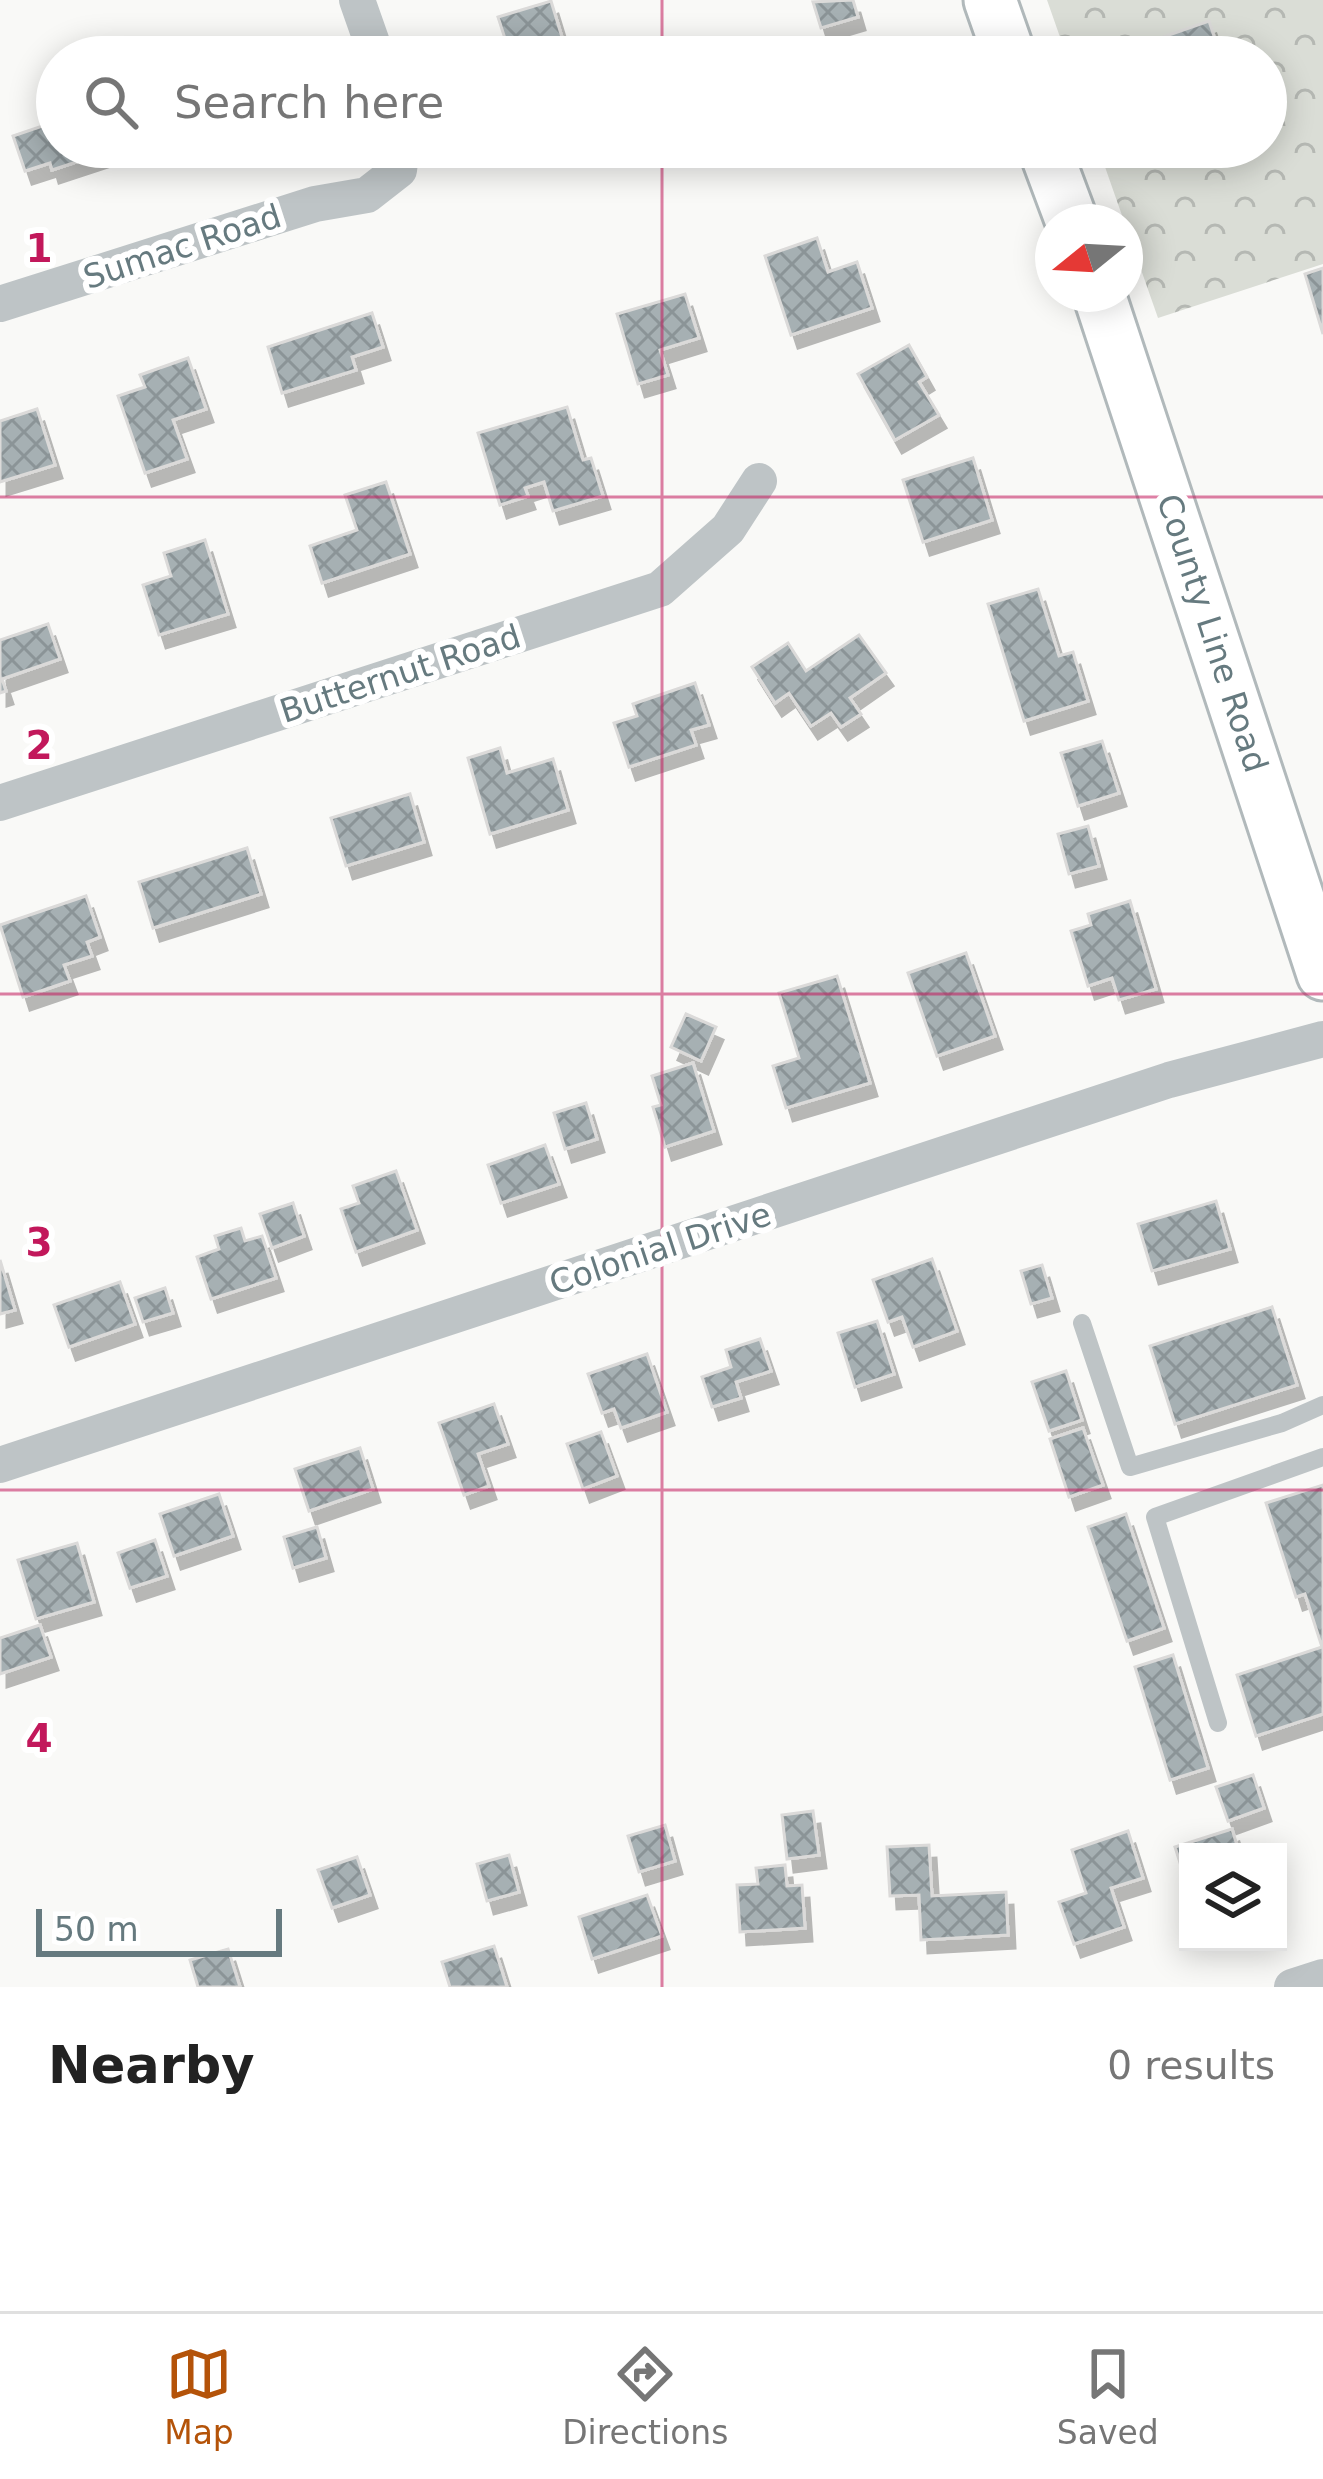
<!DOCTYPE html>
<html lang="en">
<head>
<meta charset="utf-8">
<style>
	body { margin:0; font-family:"DejaVu Sans",sans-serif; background:#f2f2f2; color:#222 }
	.controls { position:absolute; right:36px; bottom:36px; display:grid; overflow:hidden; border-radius:0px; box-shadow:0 6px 30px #0003 }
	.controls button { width:108px; height:108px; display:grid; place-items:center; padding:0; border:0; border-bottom:3px solid #e0e0e0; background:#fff; color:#222; font:60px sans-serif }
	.compass { position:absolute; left:1035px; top:204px; width:108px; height:108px; border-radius:50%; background:#fff; box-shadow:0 6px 30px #0003; rotate:252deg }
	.scale { position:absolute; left:36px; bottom:30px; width:246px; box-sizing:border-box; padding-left:12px; border:6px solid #667a7f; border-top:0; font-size:33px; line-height:42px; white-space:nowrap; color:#667a7f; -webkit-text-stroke:9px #fff; paint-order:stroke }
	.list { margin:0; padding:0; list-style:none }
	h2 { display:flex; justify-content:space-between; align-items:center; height:156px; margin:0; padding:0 48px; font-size:51px }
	h2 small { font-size:39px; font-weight:400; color:#767676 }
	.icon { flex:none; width:66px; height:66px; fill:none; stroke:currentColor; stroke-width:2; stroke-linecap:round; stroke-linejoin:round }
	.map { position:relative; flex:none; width:1323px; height:1987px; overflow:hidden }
	.search { position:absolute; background:#fff; box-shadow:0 6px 30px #0003; left:36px; right:36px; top:36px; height:132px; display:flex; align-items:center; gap:30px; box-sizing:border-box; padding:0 42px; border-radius:66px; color:#767676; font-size:45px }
	.sheet { height:324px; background:#fff }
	nav { display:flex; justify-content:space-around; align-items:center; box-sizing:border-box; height:168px; border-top:3px solid #e0e0e0; background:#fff; font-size:33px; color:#767676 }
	nav a { display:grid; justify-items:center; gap:6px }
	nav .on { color:#b45309 }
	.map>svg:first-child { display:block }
</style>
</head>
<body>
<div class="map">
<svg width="1323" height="1987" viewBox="0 0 1323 1987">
	<defs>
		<pattern id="park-crowns" width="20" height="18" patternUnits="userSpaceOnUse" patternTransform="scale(3)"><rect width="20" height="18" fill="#daddd6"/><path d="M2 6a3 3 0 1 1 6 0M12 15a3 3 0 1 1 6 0" fill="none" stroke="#b5b8b3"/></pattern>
		<pattern id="building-cross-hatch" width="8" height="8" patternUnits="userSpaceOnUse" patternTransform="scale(3)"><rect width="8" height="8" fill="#a6b0b3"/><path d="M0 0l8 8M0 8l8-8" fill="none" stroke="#8b9497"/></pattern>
		<filter id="shadow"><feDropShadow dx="7" dy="13" stdDeviation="0" flood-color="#0004"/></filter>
	</defs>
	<rect width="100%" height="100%" fill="#f9f9f7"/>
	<polygon fill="url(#park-crowns)" points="1047,0 1323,0 1323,264 1158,318 1098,147 1266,147 1266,57 1067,57"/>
	<g fill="url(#building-cross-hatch)" stroke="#dbdad9" stroke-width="3" filter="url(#shadow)">
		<polygon points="853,0 858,17 821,28 813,2"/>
		<polygon points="551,1 568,57 511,57 498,17"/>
		<polygon points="1209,21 1221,57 1169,57 1163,37"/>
		<polygon points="57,121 57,147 122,147 52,170 50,163 25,171 13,136"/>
		<polygon points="817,238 828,272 857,262 872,308 791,335 765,256"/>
		<polygon points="1323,268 1323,334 1305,274"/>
		<polygon points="685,294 699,338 660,350 668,375 638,384 617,314"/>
		<polygon points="372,313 383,347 352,357 356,370 282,393 268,347"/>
		<polygon points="909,345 927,377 919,382 939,415 895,440 858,374"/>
		<polygon points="188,358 206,409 173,420 187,459 145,473 118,396 145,387 140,375"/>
		<polygon points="567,407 583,460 591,458 603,496 553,511 544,482 525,488 528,496 500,505 478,433"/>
		<polygon points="37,409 55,465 0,482 0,421"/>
		<polygon points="973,458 992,520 923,542 903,480"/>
		<polygon points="386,482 410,554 322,583 310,546 357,530 345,495"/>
		<polygon points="205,540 228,614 159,635 143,585 171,576 164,553"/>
		<polygon points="1038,589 1059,656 1073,652 1088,701 1024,721 988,604"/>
		<polygon points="48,624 60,659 2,679 6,691 0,693 0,640"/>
		<polygon points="859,635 886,673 850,698 861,714 841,727 831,713 811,726 789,693 775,703 752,667 788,643 806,671"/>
		<polygon points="695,683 709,725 691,730 696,745 629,767 614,723 637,716 633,704"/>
		<polygon points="1102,741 1119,793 1078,806 1061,753"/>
		<polygon points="500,748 507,773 553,759 568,810 490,834 468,758"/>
		<polygon points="410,794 424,842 346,866 331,818"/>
		<polygon points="1088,826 1099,866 1069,874 1058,834"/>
		<polygon points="247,848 261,894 153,928 139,882"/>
		<polygon points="86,896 100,937 87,942 92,956 64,965 70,981 23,997 0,925"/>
		<polygon points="1130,901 1156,989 1119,1000 1112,978 1088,986 1071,931 1091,925 1088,914"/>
		<polygon points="966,953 995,1036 937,1056 908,973"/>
		<polygon points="837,976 870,1083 786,1108 773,1066 799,1058 779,993"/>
		<polygon points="686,1014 716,1027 701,1061 671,1047"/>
		<polygon points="693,1063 714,1131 665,1147 653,1107 661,1105 652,1076"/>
		<polygon points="586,1103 597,1139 565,1149 554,1113"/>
		<polygon points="545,1145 559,1184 501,1203 488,1165"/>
		<polygon points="396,1171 417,1230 356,1252 341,1209 359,1203 353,1186"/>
		<polygon points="1216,1201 1230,1249 1152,1271 1138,1224"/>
		<polygon points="293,1203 304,1236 272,1248 260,1214"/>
		<polygon points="241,1228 245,1241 262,1236 276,1278 211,1299 197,1257 219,1249 215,1236"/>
		<polygon points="932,1259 957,1331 913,1347 902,1317 888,1322 873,1280"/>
		<polygon points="0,1260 15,1310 0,1314"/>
		<polygon points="1042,1265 1052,1298 1031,1304 1021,1271"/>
		<polygon points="120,1282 135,1324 69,1347 54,1305"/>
		<polygon points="165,1288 173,1313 143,1322 135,1298"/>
		<polygon points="1272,1307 1297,1385 1175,1424 1150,1346"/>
		<polygon points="877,1321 894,1374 855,1387 838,1333"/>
		<polygon points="760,1339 771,1371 736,1382 741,1398 712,1407 702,1377 731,1367 726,1350"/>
		<polygon points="647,1354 667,1412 621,1428 614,1409 602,1413 588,1374"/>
		<polygon points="1066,1371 1082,1420 1049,1431 1032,1382"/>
		<polygon points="494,1404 508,1444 478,1454 489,1486 464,1495 439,1423"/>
		<polygon points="1083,1428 1103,1485 1069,1497 1050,1439"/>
		<polygon points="601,1432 617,1476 583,1489 567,1444"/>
		<polygon points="360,1448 373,1489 309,1511 295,1469"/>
		<polygon points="1323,1485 1323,1714 1256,1736 1237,1675 1322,1647 1305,1594 1296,1597 1266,1503"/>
		<polygon points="219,1494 233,1536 174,1556 160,1514"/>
		<polygon points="1126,1514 1164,1628 1127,1641 1088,1527"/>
		<polygon points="317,1527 326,1558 293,1568 284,1537"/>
		<polygon points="155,1540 167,1576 130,1588 118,1553"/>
		<polygon points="77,1543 94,1602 36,1619 18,1560"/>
		<polygon points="40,1625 51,1657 0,1674 0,1638"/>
		<polygon points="1173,1655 1208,1768 1170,1780 1135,1667"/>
		<polygon points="1253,1775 1264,1808 1228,1821 1216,1787"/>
		<polygon points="813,1811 819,1855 787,1859 782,1815"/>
		<polygon points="665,1825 675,1861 639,1872 628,1836"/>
		<polygon points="1232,1829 1239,1852 1188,1852 1188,1888 1175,1847"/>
		<polygon points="1128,1831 1143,1878 1111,1888 1124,1927 1074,1944 1059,1902 1086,1893 1072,1850"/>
		<polygon points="929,1845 932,1896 1006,1892 1008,1935 921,1940 919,1895 890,1896 887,1847"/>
		<polygon points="509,1855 519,1892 487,1901 477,1864"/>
		<polygon points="357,1857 370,1895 332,1908 318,1870"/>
		<polygon points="785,1865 787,1886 802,1885 805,1928 740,1932 737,1885 758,1884 756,1868"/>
		<polygon points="647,1895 662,1936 592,1959 579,1917"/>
		<polygon points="494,1946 507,1987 450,1987 442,1962"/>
		<polygon points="228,1949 240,1987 198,1987 190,1960"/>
	</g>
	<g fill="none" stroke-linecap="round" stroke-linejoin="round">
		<defs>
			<g id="secondary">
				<polyline points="990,0 1010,57"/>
				<polyline points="1044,147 1072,222"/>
				<polyline points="1099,294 1323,974"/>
			</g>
		</defs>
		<use href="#secondary" stroke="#b1b9bb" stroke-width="57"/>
		<g stroke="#bec4c6" stroke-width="18">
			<polyline points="1082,1323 1130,1467 1282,1423 1323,1405"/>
			<polyline points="1218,1723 1155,1517 1323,1457"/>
		</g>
		<g stroke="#bec4c6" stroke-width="36">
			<polyline points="357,0 377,57"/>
			<polyline points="0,304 315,204 367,195 399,170 402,147"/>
			<polyline points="0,803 660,589 728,529 759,481"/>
			<polyline points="0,1465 1169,1080 1323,1039"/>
			<polyline points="1292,1987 1323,1977"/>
		</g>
		<use href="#secondary" stroke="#fff" stroke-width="51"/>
	</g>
	<path fill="none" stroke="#c2185b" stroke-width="3" stroke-opacity="0.55" d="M662 0V57M662 147V1987M0 497H1323M0 994H1323M0 1490H1323"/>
	<g text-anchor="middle" stroke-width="12" stroke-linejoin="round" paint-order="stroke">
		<g font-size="33" fill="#667a7f" stroke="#fff">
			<text transform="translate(182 246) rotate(-18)" y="12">Sumac Road</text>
			<text transform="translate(1213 633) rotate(72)" y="12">County Line Road</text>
			<text transform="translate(400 673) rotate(-18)" y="12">Butternut Road</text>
			<text transform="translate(660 1248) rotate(-18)" y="12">Colonial Drive</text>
		</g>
	</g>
	<g font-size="39" text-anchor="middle" font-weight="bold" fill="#c2185b" stroke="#fff" stroke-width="12" stroke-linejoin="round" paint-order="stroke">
		<text x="39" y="262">1</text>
		<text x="39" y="759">2</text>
		<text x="39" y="1256">3</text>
		<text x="39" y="1752">4</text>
	</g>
</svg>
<div class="controls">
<button><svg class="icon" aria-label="layers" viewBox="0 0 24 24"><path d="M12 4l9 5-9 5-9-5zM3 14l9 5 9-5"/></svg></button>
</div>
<svg class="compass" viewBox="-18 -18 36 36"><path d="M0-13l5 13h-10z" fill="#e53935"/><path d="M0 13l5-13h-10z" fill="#767676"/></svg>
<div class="scale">50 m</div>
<div class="search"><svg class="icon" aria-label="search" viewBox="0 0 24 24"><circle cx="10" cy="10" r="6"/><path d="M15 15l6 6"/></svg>Search here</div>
</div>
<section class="sheet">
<h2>Nearby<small>0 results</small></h2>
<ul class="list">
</ul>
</section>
<nav>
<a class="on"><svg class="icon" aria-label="map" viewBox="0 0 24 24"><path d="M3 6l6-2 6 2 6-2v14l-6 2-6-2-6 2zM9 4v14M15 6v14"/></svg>Map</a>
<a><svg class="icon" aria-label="directions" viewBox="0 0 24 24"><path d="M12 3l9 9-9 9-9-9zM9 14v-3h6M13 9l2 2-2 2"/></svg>Directions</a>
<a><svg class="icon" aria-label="saved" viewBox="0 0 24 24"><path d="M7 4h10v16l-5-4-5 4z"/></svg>Saved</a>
</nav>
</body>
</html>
